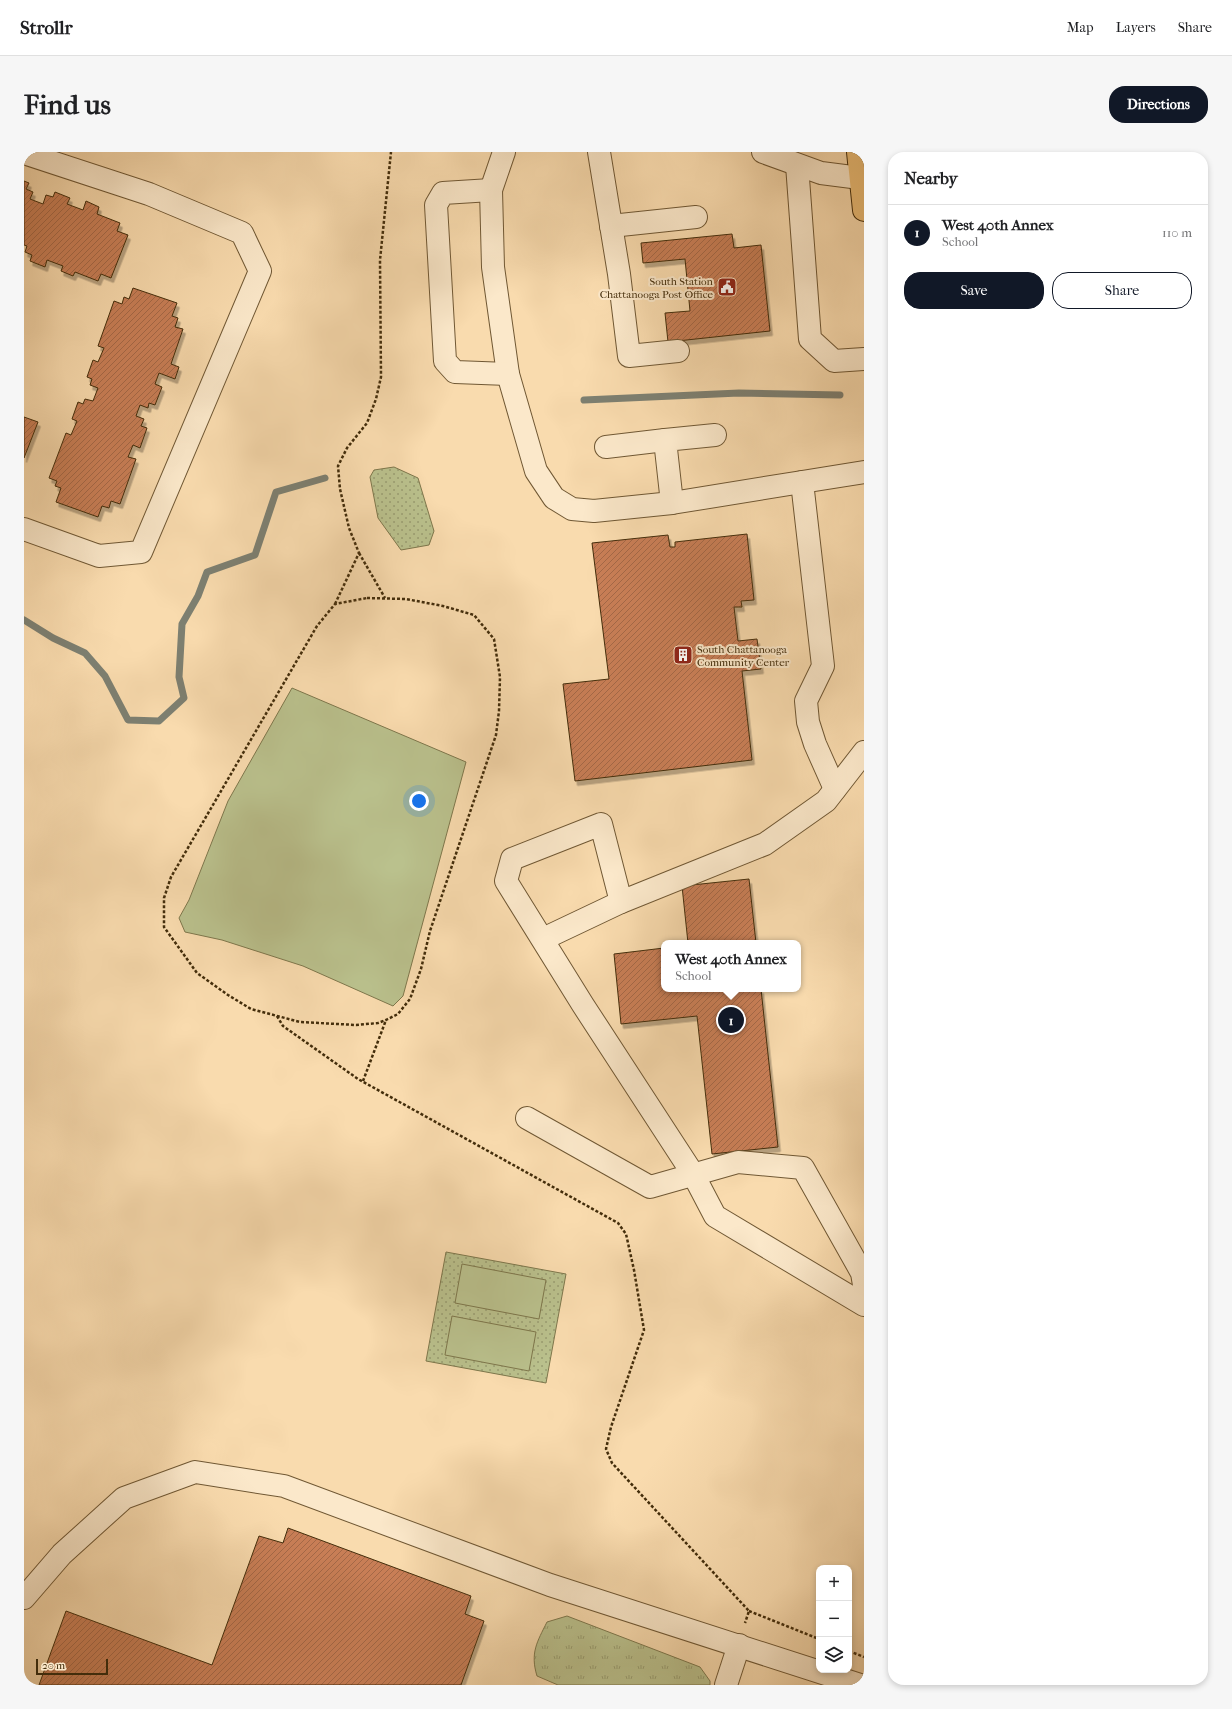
<!DOCTYPE html>
<html lang="en">
<head>
<meta charset="utf-8">
<style>
	body { margin:0; font-family:"IM FELL French Canon",serif; background:#f6f6f6; color:#202124 }
	.controls { position:absolute; right:12px; bottom:12px; display:grid; overflow:hidden; border-radius:8px; box-shadow:0 2px 6px #0003 }
	.controls button { width:36px; height:36px; display:grid; place-items:center; padding:0; border:0; border-bottom:1px solid #e0e0e0; background:#fff; color:#202124; font:20px sans-serif }
	.scale { position:absolute; left:12px; bottom:10px; width:72px; box-sizing:border-box; padding-left:4px; border:2px solid #432d0b; border-top:0; font-size:11px; line-height:14px; white-space:nowrap; color:#432d0b; -webkit-text-stroke:3px #fbe8ca; paint-order:stroke }
	.you { position:absolute; left:395px; top:649px; width:14px; height:14px; margin:-10px; border:3px solid #fff; border-radius:50%; background:#1a73e8; box-shadow:0 0 0 6px #1a73e833 }
	.badge { display:grid; place-items:center; width:26px; height:26px; border-radius:50%; background:#111827; color:#fff; font-size:13px; font-weight:700 }
	.pin { position:absolute; translate:-50% -50%; border:2px solid #fff; box-shadow:0 1px 4px #0006 }
	.popup { position:absolute; left:637px; top:788px; width:140px; height:52px; box-sizing:border-box; display:grid; place-content:center; border-radius:8px; background:#fff; filter:drop-shadow(0 1px 3px #0005); font-size:13px; white-space:nowrap; color:#757577 }
	.popup b { font-size:15px; color:#202124 }
	.popup::after { content:''; position:absolute; left:50%; top:100%; margin-left:-8px; border:8px solid transparent; border-top-color:#fff }
	.list { margin:0; padding:0; list-style:none }
	h2 { display:flex; justify-content:space-between; align-items:center; height:52px; margin:0; padding:0 16px; font-size:17px }
	h2 small { font-size:13px; font-weight:400; color:#757577 }
	.list li { display:grid; grid-template-columns:26px 1fr auto; gap:12px; align-items:center; box-sizing:border-box; height:56px; padding:0 16px; border-top:1px solid #e0e0e0 }
	.list b { display:block; font-size:15px; white-space:nowrap }
	.list p { margin:0; font-size:13px; white-space:nowrap; color:#757577 }
	.list em { font-size:13px; font-style:normal; color:#757577 }
	.actions { display:flex; gap:8px; padding:12px 16px }
	.actions a { flex:1; padding:9px 0; border:1px solid #111827; border-radius:16px; text-align:center; font-size:14px; color:#111827 }
	.actions .main { background:#111827; color:#fff }
	.icon { flex:none; width:22px; height:22px; fill:none; stroke:currentColor; stroke-width:2; stroke-linecap:round; stroke-linejoin:round }
	.map { position:relative; flex:none; width:840px; height:1533px; overflow:hidden; border-radius:16px }
	header { display:flex; align-items:center; gap:24px; box-sizing:border-box; height:56px; padding:0 20px; background:#fff; border-bottom:1px solid #e0e0e0 }
	header strong { font-size:19px }
	nav { display:flex; gap:22px; margin-inline-start:auto; font-size:14px }
	.intro { display:flex; align-items:center; justify-content:space-between; box-sizing:border-box; height:96px; padding:0 24px }
	h1 { margin:0; font-size:28px }
	.button { padding:10px 18px; border-radius:16px; background:#111827; color:#fff; font-size:14px; font-weight:700 }
	main { display:flex; gap:24px; padding:0 24px }
	aside { flex:1; background:#fff; border-radius:16px; box-shadow:0 2px 6px #0003 }
	.map>svg:first-child { display:block }
</style>
</head>
<body>
<header>
<strong>Strollr</strong>
<nav><a>Map</a><a>Layers</a><a>Share</a></nav>
</header>
<div class="intro"><h1>Find us</h1><a class="button">Directions</a></div>
<main>
<div class="map">
<svg width="840" height="1533" viewBox="0 0 840 1533">
	<defs>
		<pattern id="grass-tufts" width="24" height="20" patternUnits="userSpaceOnUse"><rect width="24" height="20" fill="#bac18d"/><path d="M3 7l-1-3M5 7V3M7 7l1-3M15 17l-1-3M17 17v-4M19 17l1-3" fill="none" stroke="#999d71"/></pattern>
		<pattern id="park-dots" width="8" height="8" patternUnits="userSpaceOnUse"><rect width="8" height="8" fill="#bac18d"/><path d="M2 2h.1M6 6h.1" fill="none" stroke="#999d71" stroke-width="1.8" stroke-linecap="round"/></pattern>
		<pattern id="building-hatch" width="6" height="6" patternUnits="userSpaceOnUse"><rect width="6" height="6" fill="#c87e57"/><path d="M-1 1l2-2M0 6l6-6M5 7l2-2" fill="none" stroke="#a46846"/></pattern>
		<filter id="shadow"><feDropShadow dx="2.5" dy="4.5" stdDeviation="0" flood-color="#0004"/></filter>
	</defs>
	<rect width="100%" height="100%" fill="#f9dbae"/>
	<filter id="stains"><feTurbulence type="fractalNoise" baseFrequency=".005" numOctaves="4"/><feColorMatrix values="0 0 0 0 .2 0 0 0 0 .09 0 0 0 0 .02 0 0 0 .5 -.17"/></filter>
	<radialGradient id="worn" r=".72"><stop offset=".6" stop-color="#630" stop-opacity="0"/><stop offset="1" stop-color="#630" stop-opacity=".3"/></radialGradient>
	<path fill="url(#grass-tufts)" stroke="#7e774c" d="M543 1464 676 1515 686 1529V1533H534L513 1524C506 1501 513 1490 523 1470Z"/>
	<g fill="url(#park-dots)" stroke="#7e774c">
		<polygon points="370,315 394,326 410,379 405,393 377,398 354,366 346,325 350,318"/>
		<polygon points="422,1100 542,1122 522,1231 402,1209"/>
	</g>
	<g fill="#bac18d" stroke="#7e774c">
		<polygon points="268,536 442,610 379,844 369,854 279,814 198,788 161,780 155,766 165,748 204,649"/>
		<polygon points="438,1112 522,1128 515,1167 431,1151"/>
		<polygon points="428,1164 512,1180 505,1219 421,1203"/>
	</g>
	<g fill="none" stroke-linecap="round" stroke-linejoin="round">
		<g stroke="#7d8072" stroke-width="7">
			<polyline points="560,248 715,241 816,243"/>
			<polyline points="0,468 29,486 61,501 81,524 104,568 135,569 160,546 155,525 158,472 174,444 183,420 231,403 252,340 301,326"/>
		</g>
	</g>
	<g fill="url(#building-hatch)" stroke="#432d0b" filter="url(#shadow)">
		<polygon points="0,29 5,31 2,37 9,40 6,47 19,52 22,43 29,45 31,40 46,46 43,52 59,58 62,49 75,55 73,62 96,71 93,79 104,83 87,126 77,122 74,129 51,120 49,124 37,119 39,114 23,108 21,115 6,109 8,103 1,100 3,94 0,93"/>
		<polygon points="708,82 710,96 737,93 746,179 644,190 641,161 666,159 661,107 619,111 617,91"/>
		<polygon points="109,136 153,151 148,164 154,166 151,175 159,177 147,212 155,215 151,227 135,221 131,232 138,235 131,253 125,251 124,256 116,253 112,264 120,267 117,274 123,276 116,296 109,293 104,305 112,307 96,352 87,349 85,356 78,354 74,365 32,350 37,336 31,334 33,329 25,326 42,281 47,283 53,269 48,267 54,250 59,252 61,247 69,249 74,236 66,233 68,227 63,225 69,208 74,210 80,196 74,194 90,149 98,152 100,145 105,147"/>
		<polygon points="0,265 14,270 0,306"/>
		<polygon points="723,382 730,448 717,449 718,455 710,455 714,489 733,487 737,517 718,519 728,608 551,629 539,532 585,527 568,391 644,383 646,395 651,395 651,390"/>
		<polygon points="725,727 732,791 664,791 658,734"/>
		<polygon points="640,796 640,837 737,837 754,995 688,1002 673,864 597,872 590,802"/>
		<polygon points="264,1376 447,1444 441,1462 460,1469 437,1533 15,1533 42,1459 188,1513 235,1384 259,1391"/>
	</g>
	<g fill="none" stroke-linecap="round" stroke-linejoin="round">
		<defs>
			<g id="minor">
				<polyline points="480,0 467,38 469,115 484,222 512,319 530,346 548,357 570,359 648,351 778,330"/>
				<polyline points="575,0 595,122 605,204 654,199"/>
				<polyline points="739,0 797,21 836,26"/>
				<polyline points="0,1 125,42 218,81 236,119 117,400 75,404 0,377"/>
				<polyline points="773,13 786,187 810,209 840,207"/>
				<polyline points="467,38 419,41 412,53 421,209 431,220 484,222"/>
				<polyline points="587,74 672,65"/>
				<polyline points="582,295 641,288"/>
				<polyline points="648,351 641,288 691,283"/>
				<polyline points="840,600 802,649 741,692 597,750 577,672 488,707 482,729 559,853 669,1022 691,1064 840,1153"/>
				<polyline points="811,637 791,592 784,570 782,549 799,514 778,330 840,320"/>
				<polyline points="519,787 597,750"/>
				<polyline points="503,966 626,1035 714,1010 779,1016 838,1121 840,1133"/>
				<polyline points="0,1446 38,1402 100,1346 171,1320 260,1334 526,1433 836,1533"/>
				<polyline points="702,1533 715,1493"/>
			</g>
			<polyline id="major" points="834,0 840,58"/>
		</defs>
		<use href="#minor" stroke="#705834" stroke-width="24"/>
		<use href="#major" stroke="#432d0b" stroke-width="24"/>
		<g stroke="#432d0b" stroke-width="2.5" stroke-dasharray="3 2" stroke-linecap="butt">
			<polyline points="335,401 361,446"/>
			<polygon points="343,446 382,447 419,454 450,463 470,487 476,525 475,559 472,583 406,779 397,817 386,847 374,862 362,868 354,871 332,873 276,870 227,857 204,843 173,821 140,775 140,746 147,725 293,474 311,452"/>
			<polyline points="311,452 335,401 325,376 316,337 314,314 323,296 343,271 352,247 357,225 356,108 367,0"/>
			<polyline points="253,864 259,874 334,927 594,1071 602,1082 610,1118 620,1178 587,1275 582,1297 588,1311 725,1459 721,1471"/>
			<polyline points="339,929 362,868"/>
			<polyline points="725,1459 795,1487"/>
			<polyline points="825,1499 840,1505"/>
		</g>
		<use href="#minor" stroke="#fbe8ca" stroke-width="22"/>
		<use href="#major" stroke="#ecbe77" stroke-width="22"/>
	</g>
	<defs>
		<symbol id="civic-square" viewBox="-11 -11 22 22"><rect x="-9" y="-9" width="18" height="18" rx="4" fill="#8f2418" stroke="#fbe8ca"/><path d="M-.6-6.5H3V-4.5H.6V-3L4-1V1h2V6H-6V1h2V-1L-.6-3ZM-1.2 2.5V6h2.4V2.5Z" fill="#fff"/></symbol>
		<symbol id="building-square" viewBox="-11 -11 22 22"><rect x="-9" y="-9" width="18" height="18" rx="4" fill="#8f2418" stroke="#fbe8ca"/><path d="M-4-6H4V6H1V3H-1V6H-4ZM-2.5-4.3h1.7v1.8h-1.7ZM.8-4.3h1.7v1.8H.8ZM-2.5-1h1.7V.8h-1.7ZM.8-1h1.7V.8H.8Z" fill="#fff"/></symbol>
	</defs>
	<g fill-rule="evenodd">
		<use href="#civic-square" x="692" y="124" width="22" height="22"/>
		<use href="#building-square" x="648" y="492" width="22" height="22"/>
	</g>
	<g text-anchor="middle" stroke-width="4" stroke-linejoin="round" paint-order="stroke">
		<g font-size="11" fill="#432d0b" stroke="#fbe8ca" text-anchor="end">
			<text x="689" y="133">South Station<tspan x="689" dy="13">Chattanooga Post Office</tspan></text>
			<text x="673" y="501" text-anchor="start">South Chattanooga<tspan x="673" dy="13">Community Center</tspan></text>
		</g>
	</g>
	<rect width="100%" height="100%" filter="url(#stains)"/>
	<rect width="100%" height="100%" fill="url(#worn)"/>
</svg>
<div class="controls">
<button>+</button>
<button>−</button>
<button><svg class="icon" aria-label="layers" viewBox="0 0 24 24"><path d="M12 4l9 5-9 5-9-5zM3 14l9 5 9-5"/></svg></button>
</div>
<div class="scale">20 m</div>
<div class="you"></div>
<div class="pin badge" style="left:707px;top:868px">1</div>
<div class="popup"><b>West 40th Annex</b>School</div>
</div>
<aside>
<h2>Nearby<small></small></h2>
<ul class="list">
<li><span class="badge">1</span><div><b>West 40th Annex</b><p>School</p></div><em>110 m</em></li>
</ul>
<div class="actions"><a class="main">Save</a><a>Share</a></div>
</aside>
</main>
</body>
</html>
